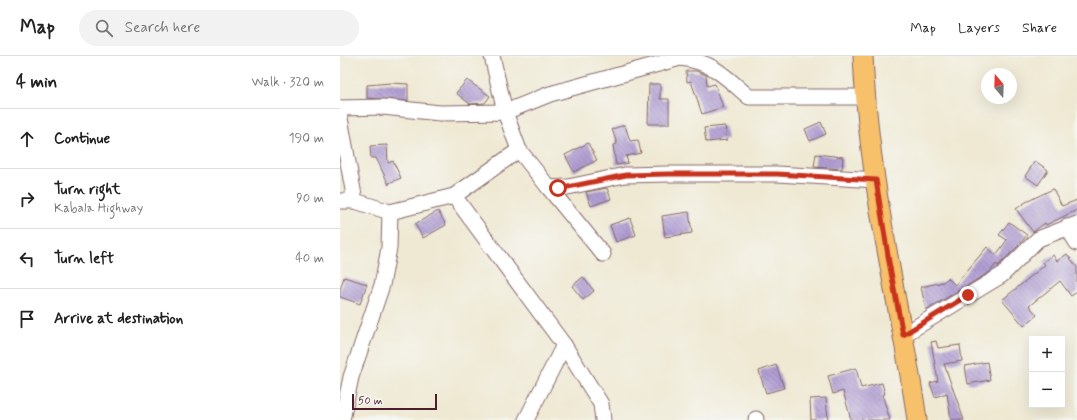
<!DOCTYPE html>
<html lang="en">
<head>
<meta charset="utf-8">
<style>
	body { margin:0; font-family:Mynerve,sans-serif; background:#f2f2f2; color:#222 }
	.controls { position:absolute; right:12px; bottom:12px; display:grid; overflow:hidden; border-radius:0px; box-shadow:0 4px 16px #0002 }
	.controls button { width:36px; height:36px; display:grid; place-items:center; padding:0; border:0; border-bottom:1px solid #e0e0e0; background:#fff; color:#222; font:20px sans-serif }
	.compass { position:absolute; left:641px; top:12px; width:36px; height:36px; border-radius:50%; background:#fff; box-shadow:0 4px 16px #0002; rotate:341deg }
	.scale { position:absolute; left:12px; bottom:10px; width:85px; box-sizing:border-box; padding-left:4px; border:2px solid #4a1f2b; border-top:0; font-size:11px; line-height:14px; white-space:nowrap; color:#4a1f2b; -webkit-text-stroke:3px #f6f6f2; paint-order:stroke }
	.stop { position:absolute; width:12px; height:12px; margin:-9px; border:3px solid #c8321e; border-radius:50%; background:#fff }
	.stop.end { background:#c8321e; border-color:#fff; box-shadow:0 1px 4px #0008 }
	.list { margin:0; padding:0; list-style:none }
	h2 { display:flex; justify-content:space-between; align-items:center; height:52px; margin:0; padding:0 16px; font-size:17px }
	h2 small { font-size:13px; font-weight:400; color:#767676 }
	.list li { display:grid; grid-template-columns:26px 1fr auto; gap:12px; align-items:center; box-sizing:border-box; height:60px; padding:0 16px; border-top:1px solid #e0e0e0 }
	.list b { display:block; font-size:15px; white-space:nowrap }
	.list p { margin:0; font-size:13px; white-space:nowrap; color:#767676 }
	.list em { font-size:13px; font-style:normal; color:#767676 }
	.icon { flex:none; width:22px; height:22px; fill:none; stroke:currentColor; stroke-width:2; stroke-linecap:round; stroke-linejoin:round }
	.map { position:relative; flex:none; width:737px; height:364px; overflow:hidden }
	header { display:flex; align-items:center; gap:24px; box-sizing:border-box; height:56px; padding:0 20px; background:#fff; border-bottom:1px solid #e0e0e0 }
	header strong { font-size:19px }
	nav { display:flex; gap:22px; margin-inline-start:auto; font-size:14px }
	.search { width:280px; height:36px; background:#f2f2f2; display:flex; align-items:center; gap:10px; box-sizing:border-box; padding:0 14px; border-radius:22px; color:#767676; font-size:15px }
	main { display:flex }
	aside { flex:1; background:#fff }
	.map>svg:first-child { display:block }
</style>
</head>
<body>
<header>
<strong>Map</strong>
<div class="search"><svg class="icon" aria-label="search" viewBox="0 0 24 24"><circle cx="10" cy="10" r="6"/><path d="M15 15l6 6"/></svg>Search here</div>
<nav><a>Map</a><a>Layers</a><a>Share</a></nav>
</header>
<main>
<aside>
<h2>4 min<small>Walk · 320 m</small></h2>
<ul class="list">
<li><svg class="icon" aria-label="ahead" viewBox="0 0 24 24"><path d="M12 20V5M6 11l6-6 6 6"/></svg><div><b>Continue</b></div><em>190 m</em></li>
<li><svg class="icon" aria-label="right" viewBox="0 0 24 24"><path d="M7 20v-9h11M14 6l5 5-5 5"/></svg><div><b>Turn right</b><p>Kabala Highway</p></div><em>90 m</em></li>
<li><svg class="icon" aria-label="left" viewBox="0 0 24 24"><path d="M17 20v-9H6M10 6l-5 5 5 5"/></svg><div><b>Turn left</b></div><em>40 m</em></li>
<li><svg class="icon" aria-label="arrive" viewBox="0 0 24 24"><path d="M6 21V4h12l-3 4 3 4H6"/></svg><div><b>Arrive at destination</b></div></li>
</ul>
</aside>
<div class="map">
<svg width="737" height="364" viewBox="0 0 737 364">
	<defs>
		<pattern id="building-back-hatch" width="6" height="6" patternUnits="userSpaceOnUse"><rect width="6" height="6" fill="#b09ed3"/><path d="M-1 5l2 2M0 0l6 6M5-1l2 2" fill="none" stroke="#9180ab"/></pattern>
	</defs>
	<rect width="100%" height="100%" fill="#f6f6f2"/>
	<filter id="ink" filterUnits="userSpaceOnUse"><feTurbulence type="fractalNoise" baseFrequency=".025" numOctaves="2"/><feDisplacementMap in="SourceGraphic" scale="8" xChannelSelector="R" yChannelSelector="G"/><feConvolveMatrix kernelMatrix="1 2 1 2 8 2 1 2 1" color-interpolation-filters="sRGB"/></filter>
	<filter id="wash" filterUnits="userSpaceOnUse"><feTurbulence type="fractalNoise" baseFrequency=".012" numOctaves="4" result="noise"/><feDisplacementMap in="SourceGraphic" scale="16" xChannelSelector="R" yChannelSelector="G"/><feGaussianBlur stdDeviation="0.9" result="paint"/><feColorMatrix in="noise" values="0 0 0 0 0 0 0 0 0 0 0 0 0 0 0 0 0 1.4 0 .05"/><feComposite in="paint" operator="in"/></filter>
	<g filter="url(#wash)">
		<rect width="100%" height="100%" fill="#efe9d3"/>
		<g id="blocks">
			<g fill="url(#building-back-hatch)">
				<polygon points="346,15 356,15 366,19 367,30 375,28 383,51 362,58 351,25 347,26"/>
				<polygon points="127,24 150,40 145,47 130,48 116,37"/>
				<polygon points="51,27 68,28 68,45 27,42 27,29"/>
				<polygon points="309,28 320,28 320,43 329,43 329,68 308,68"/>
				<polygon points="481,66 486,78 470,85 465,73"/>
				<polygon points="285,69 290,85 298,84 301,97 286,100 288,107 276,109 273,89 277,88 272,73"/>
				<polygon points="385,70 387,84 366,86 364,72"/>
				<polygon points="248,87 257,104 234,116 225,99"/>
				<polygon points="47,89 48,107 53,105 61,122 49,127 49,129 36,102 31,102 30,90"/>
				<polygon points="476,98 503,101 502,113 474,111"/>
				<polygon points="695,105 708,114 698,129 685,120"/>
				<polygon points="267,132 271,143 251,150 246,136"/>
				<polygon points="713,133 722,150 737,144 737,154 706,169 705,167 693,176 676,153 686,146"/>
				<polygon points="98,155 106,169 83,182 75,168"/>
				<polygon points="349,156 352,177 325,181 322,160"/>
				<polygon points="290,162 296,179 276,186 270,169"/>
				<polygon points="669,166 687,179 680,188 658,210 656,208 650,216 586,254 581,231 603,226 608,222 615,229 647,191 656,199 667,184 659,179"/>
				<polygon points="727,198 737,211 737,236 731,240 720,225 689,250 697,259 684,270 662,244 705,209 703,206 713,199 717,205"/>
				<polygon points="4,221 27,228 20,248 0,241 0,234"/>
				<polygon points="243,221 254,235 243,244 232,230"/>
				<polygon points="596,285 598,292 620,289 622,305 604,308 624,364 611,364 607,337 595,341 590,327 598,325 591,286"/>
				<polygon points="647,306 650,324 628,328 625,310"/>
				<polygon points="436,309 444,332 426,337 419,315"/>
				<polygon points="516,312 521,332 542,327 545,338 542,338 550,364 511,364 503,335 493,338 488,320"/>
				<polygon points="486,342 488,364 471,364 470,343"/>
			</g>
		</g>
	</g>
	<g filter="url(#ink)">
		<use href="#blocks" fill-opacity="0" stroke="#846666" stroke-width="1"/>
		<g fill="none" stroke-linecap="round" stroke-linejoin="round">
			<defs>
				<g id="minor">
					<path d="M152 0 165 56 210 38 340 2C374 6 384 20 409 41H525"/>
					<polyline points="0,52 43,51 100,57 165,56 179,94 209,132 228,131 285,119 328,118 437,118 536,124"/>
					<polyline points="0,62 15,145"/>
					<polyline points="209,132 263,198"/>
					<polyline points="114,140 179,94"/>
					<polyline points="0,145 15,145 50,156 114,140 224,289 261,348 263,364"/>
					<polyline points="727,171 737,187"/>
					<polyline points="563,279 662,219 698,183 737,168"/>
					<polyline points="416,363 416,364"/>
					<polyline points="2,364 11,321 42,229 49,192 50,156"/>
					<polyline points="186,364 224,289"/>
				</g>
				<path id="major" d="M523 0C526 68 536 138 549 205 558 258 570 311 577 364"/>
			</defs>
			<use href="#minor" stroke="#846666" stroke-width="17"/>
			<use href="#major" stroke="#846666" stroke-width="21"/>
			<use href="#minor" stroke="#fff" stroke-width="15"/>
			<use href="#major" stroke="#f7c06b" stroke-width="19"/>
		</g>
	</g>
	<g fill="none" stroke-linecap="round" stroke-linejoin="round" filter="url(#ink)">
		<polyline stroke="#c8321e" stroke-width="5" points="218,132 228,131 286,119 328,118 437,118 536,124 549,206 563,279 628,239"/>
	</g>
</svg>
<div class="controls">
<button>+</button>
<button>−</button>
</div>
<svg class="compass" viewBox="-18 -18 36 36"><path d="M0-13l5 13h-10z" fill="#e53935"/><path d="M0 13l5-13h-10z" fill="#767676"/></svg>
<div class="scale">50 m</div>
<div class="stop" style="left:218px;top:132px"></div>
<div class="stop end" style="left:628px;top:239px"></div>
</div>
</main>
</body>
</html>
